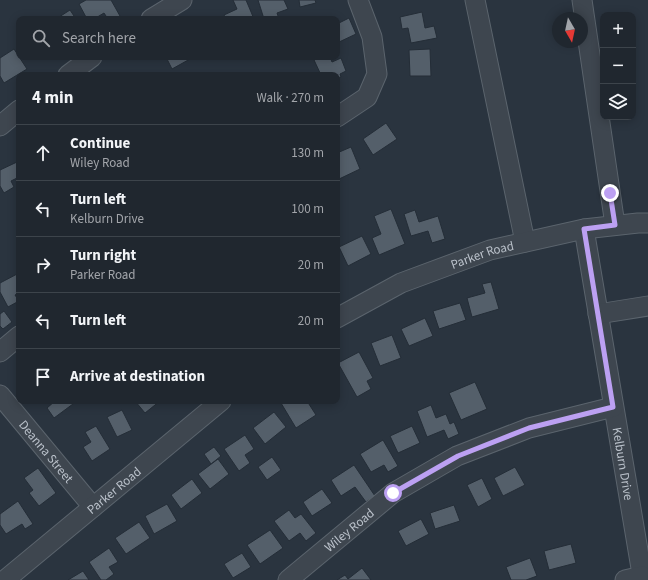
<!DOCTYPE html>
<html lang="en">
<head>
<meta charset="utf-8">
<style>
	body { margin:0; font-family:"Source Sans 3",sans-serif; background:#282f37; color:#f1f3f6 }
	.controls { position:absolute; right:12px; top:12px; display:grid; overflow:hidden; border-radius:8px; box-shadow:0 2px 10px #0003 }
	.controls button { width:36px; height:36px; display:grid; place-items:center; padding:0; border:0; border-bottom:1px solid #3d444b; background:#20272f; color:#f1f3f6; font:20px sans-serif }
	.compass { position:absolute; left:552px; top:12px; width:36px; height:36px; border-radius:50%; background:#20272f; box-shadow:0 2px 10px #0003; rotate:171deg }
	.stop { position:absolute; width:12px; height:12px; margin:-9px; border:3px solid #bca0f2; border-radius:50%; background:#fff }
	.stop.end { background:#bca0f2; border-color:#fff; box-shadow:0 1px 4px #0008 }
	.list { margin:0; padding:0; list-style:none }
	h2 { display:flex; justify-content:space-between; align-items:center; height:52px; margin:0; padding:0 16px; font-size:17px }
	h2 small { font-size:13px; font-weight:400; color:#a2a5aa }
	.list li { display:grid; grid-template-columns:26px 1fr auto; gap:12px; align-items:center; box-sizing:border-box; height:56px; padding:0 16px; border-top:1px solid #3d444b }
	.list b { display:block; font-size:15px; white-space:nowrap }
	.list p { margin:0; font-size:13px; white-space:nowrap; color:#a2a5aa }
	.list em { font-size:13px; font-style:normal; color:#a2a5aa }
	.icon { flex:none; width:22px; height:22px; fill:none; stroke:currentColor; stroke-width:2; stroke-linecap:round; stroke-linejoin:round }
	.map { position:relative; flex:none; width:648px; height:580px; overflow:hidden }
	.search { position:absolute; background:#20272f; box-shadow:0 2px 10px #0003; left:16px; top:16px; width:324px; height:44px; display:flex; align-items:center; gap:10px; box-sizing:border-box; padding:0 14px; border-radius:8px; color:#a2a5aa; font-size:15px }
	.panel { position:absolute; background:#20272f; box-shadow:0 2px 10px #0003; left:16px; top:72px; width:324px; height:332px; border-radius:8px }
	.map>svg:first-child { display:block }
</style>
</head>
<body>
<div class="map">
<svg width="648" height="580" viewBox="0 0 648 580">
	<rect width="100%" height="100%" fill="#2a343f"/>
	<g fill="#545f6a" stroke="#242d37">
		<polygon points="86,0 111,0 120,16 114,19 108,19 104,13 94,19 87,19 79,4"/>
		<polygon points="233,0 246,0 254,19 226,19 224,15 237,9"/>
		<polygon points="258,0 284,0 288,9 277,13 279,19 264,19"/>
		<polygon points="299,0 315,0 316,3 300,7"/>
		<polygon points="70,10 76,19 56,19"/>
		<polygon points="422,12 425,28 434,26 437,38 411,43 408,28 402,29 400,17"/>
		<polygon points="349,18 356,34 337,43 337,24"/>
		<polygon points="14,49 27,69 4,83 0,76 0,58"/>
		<polygon points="430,49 431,76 410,76 409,50"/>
		<polygon points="166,57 189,57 190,59 172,69"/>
		<polygon points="322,57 330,57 332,62 341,58 346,71 340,74 341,77 337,79 337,75 321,75 314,60"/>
		<polygon points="386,123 397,139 373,155 363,139"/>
		<polygon points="351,147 360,169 337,180 337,153"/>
		<polygon points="17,162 19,165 19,177 11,181 14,187 4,193 0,186 0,170"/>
		<polygon points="391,209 405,244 379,255 372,238 381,234 374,216"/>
		<polygon points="415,210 419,222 438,216 445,239 432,243 428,231 411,236 404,214"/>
		<polygon points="362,236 371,254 348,266 339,247"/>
		<polygon points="19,273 19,293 15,295 19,301 8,307 0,292 0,283"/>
		<polygon points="491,282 499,309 472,317 467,298 485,293 482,284"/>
		<polygon points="460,303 466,320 439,329 433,311"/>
		<polygon points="4,311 12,322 3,329 0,326 0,314"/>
		<polygon points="425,318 433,336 409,346 401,329"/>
		<polygon points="392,335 401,358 380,366 371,343"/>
		<polygon points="359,352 373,378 367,381 371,389 357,397 338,363"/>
		<polygon points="475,382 487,409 461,420 449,393"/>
		<polygon points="55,401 77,401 54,418 47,408"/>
		<polygon points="135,401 160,401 145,413"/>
		<polygon points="285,401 307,401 316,415 296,428 281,403"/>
		<polygon points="431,405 436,418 446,414 450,424 454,422 459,434 448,439 444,430 427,437 417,411"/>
		<polygon points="122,410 132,430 117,437 107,417"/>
		<polygon points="274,412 286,427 265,444 253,428"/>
		<polygon points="96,426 110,449 92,461 83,447 91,442 85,432"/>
		<polygon points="412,426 420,443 398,453 390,436"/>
		<polygon points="245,435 254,449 245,455 250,463 239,471 224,449"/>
		<polygon points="383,440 398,466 388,472 384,465 371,472 360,454"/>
		<polygon points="214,447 221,456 211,464 204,454"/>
		<polygon points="272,457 281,470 267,480 258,467"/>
		<polygon points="218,459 229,474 210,489 198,474"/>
		<polygon points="354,465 375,496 366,502 355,487 341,496 331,480"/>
		<polygon points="515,467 525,485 503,496 494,478"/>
		<polygon points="38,468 56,493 39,506 29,493 33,490 24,478"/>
		<polygon points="482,478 492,499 478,507 467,485"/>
		<polygon points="192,479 202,493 181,509 171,495"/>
		<polygon points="322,489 332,503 312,516 303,502"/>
		<polygon points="18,501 33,524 25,529 22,524 6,534 0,525 0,514"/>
		<polygon points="167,504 177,521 154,534 145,516"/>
		<polygon points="454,505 460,521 435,529 430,513"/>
		<polygon points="289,510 295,518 301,514 316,533 306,541 300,533 289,541 274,521"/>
		<polygon points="421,519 429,534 406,546 398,531"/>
		<polygon points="139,522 150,538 126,554 115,538"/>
		<polygon points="270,530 283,548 260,564 247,545"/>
		<polygon points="571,544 576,563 549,570 544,551"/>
		<polygon points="109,548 118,562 109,567 114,574 106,580 101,580 89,562"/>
		<polygon points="242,553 251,567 233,578 224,564"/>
		<polygon points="530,558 537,576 526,580 511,580 506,567"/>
		<polygon points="362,568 371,580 337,580 345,575 348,579"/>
		<polygon points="83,571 89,580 68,580"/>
	</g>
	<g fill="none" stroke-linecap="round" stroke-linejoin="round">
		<defs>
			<g id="minor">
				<polyline points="475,0 525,242"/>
				<polyline points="582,0 615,225"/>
				<polyline points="151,19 182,0"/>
				<polyline points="68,75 92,57"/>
				<polyline points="337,117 367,97 377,74 372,37 358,0"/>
				<polyline points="0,126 19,110"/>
				<path id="s1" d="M584 229 643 580"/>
				<polyline points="598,314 648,306"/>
				<path id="s2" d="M337 318 401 283 490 250 584 229 638 223H648"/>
				<polyline points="0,352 19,336"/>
				<path id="s3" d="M0 395 93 507"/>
				<path id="s4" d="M5 580 221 401"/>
				<path id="s5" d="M288 580 393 493 457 456 529 428 613 407"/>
				<polyline points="625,580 642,576"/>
			</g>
		</defs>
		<use href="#minor" stroke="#5b646d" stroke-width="21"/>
		<use href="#minor" stroke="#3e464f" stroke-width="19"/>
	</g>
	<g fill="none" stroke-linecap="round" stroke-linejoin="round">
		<polyline stroke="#bca0f2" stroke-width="5" points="393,493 458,456 529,428 613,407 584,229 615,225 610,193"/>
	</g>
	<g text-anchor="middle" stroke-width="3.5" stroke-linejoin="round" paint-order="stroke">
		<g font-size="13" fill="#bac1ca" stroke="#222b35">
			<text dy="5" stroke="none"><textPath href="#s2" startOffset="159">Parker Road</textPath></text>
			<text dy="5" stroke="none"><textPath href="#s3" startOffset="73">Deanna Street</textPath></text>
			<text dy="5" stroke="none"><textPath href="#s1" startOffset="238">Kelburn Drive</textPath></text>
			<text dy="5" stroke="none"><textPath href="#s4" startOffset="141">Parker Road</textPath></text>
			<text dy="5" stroke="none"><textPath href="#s5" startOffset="79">Wiley Road</textPath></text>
		</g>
	</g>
</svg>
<div class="controls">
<button>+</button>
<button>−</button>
<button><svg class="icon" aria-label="layers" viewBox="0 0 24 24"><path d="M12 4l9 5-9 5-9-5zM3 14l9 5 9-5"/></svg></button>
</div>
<svg class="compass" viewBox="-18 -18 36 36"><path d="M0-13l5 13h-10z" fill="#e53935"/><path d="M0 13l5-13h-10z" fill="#a2a5aa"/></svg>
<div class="stop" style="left:393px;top:493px"></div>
<div class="stop end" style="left:610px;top:193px"></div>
<div class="search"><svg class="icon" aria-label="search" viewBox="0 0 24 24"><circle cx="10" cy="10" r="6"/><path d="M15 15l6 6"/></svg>Search here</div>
<section class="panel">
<h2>4 min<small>Walk · 270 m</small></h2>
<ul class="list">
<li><svg class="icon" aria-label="ahead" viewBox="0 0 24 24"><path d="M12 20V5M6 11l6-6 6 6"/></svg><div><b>Continue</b><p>Wiley Road</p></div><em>130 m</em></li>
<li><svg class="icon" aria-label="left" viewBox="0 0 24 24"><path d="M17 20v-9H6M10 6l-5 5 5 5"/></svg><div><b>Turn left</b><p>Kelburn Drive</p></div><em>100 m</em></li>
<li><svg class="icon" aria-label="right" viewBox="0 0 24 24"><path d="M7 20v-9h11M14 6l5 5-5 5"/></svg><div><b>Turn right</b><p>Parker Road</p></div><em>20 m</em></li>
<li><svg class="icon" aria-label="left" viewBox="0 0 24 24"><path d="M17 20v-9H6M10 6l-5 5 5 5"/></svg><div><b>Turn left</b></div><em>20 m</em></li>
<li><svg class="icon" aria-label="arrive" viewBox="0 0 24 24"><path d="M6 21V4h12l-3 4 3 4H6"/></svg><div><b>Arrive at destination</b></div></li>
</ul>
</section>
</div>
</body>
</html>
